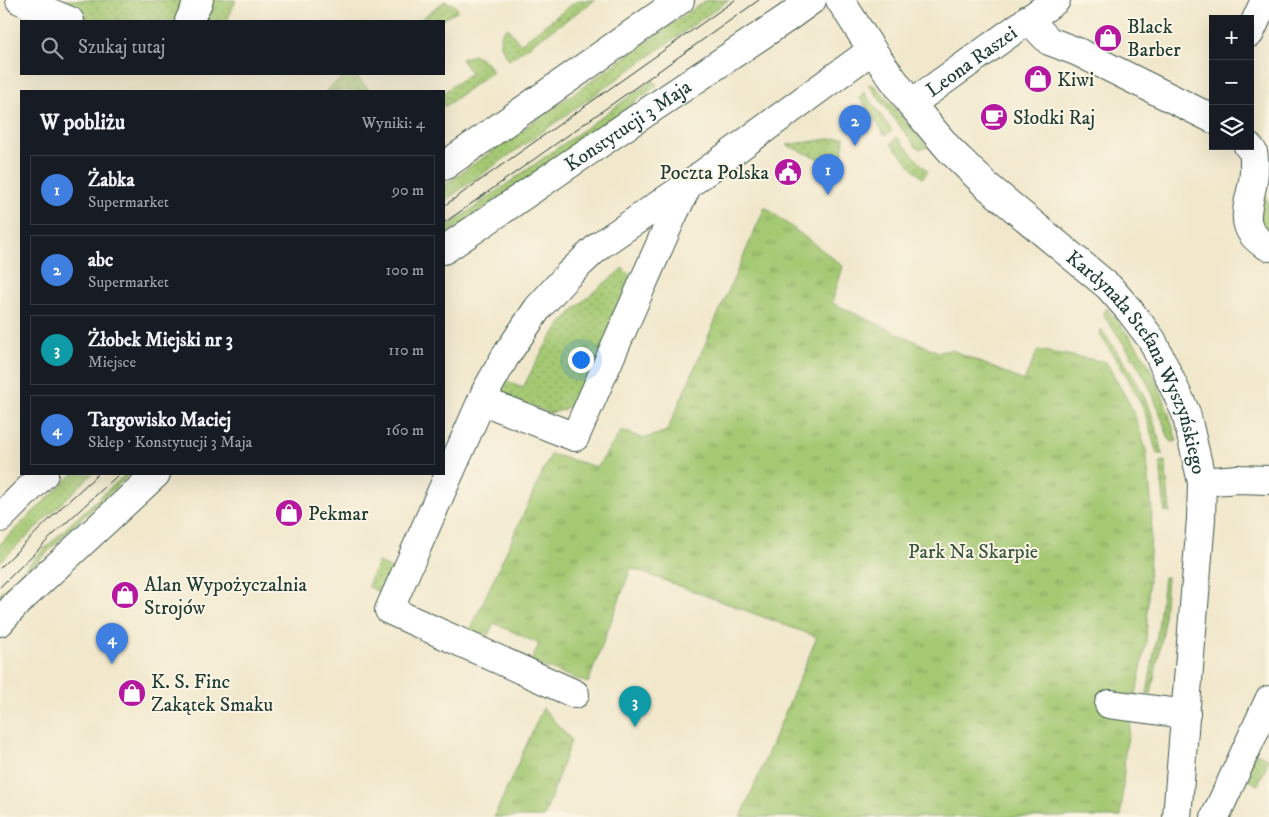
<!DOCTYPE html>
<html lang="pl">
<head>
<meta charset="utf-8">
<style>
	body { margin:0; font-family:"IM FELL DW Pica",serif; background:#20242c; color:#f1f3f6 }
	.controls { position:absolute; right:15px; top:15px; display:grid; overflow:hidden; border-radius:0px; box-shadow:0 5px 20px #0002 }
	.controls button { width:45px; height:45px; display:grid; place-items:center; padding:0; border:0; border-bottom:1px solid #363941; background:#171b24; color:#f1f3f6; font:25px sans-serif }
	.you { position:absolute; left:580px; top:359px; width:18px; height:18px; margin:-12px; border:4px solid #fff; border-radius:50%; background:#1a73e8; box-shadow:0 0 0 8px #1a73e833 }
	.badge { display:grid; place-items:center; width:32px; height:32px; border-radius:50%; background:#d690ce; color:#fff; font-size:16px; font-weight:700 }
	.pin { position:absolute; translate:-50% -41px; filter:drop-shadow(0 1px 2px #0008) }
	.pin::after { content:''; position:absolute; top:26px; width:18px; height:15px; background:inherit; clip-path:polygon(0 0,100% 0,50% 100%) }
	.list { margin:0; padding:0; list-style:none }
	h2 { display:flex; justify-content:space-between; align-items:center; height:65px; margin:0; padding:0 20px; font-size:21px }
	h2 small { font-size:16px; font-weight:400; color:#9ea1a6 }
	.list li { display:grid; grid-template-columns:32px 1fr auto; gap:15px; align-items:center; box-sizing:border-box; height:70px; margin:0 10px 10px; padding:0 10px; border:1px solid #363941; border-radius:0px }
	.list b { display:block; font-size:19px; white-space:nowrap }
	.list p { margin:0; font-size:16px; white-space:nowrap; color:#9ea1a6 }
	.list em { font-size:16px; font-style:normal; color:#9ea1a6 }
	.icon { flex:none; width:28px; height:28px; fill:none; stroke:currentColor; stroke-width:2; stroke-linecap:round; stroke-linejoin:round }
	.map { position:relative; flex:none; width:1269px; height:817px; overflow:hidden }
	.search { position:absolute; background:#171b24; box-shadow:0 5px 20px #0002; left:20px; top:20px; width:425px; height:55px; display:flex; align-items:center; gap:12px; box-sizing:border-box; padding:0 18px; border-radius:0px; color:#9ea1a6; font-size:19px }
	.panel { position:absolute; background:#171b24; box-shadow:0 5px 20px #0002; left:20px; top:90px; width:425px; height:385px; border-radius:0px }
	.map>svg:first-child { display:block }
</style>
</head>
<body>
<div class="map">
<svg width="1269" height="817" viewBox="0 0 1269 817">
	<defs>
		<pattern id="grass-dots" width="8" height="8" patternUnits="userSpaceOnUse" patternTransform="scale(1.25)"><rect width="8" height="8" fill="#a5c973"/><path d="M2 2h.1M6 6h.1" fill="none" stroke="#86a45f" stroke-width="1.8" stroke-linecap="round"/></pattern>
		<pattern id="park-tufts" width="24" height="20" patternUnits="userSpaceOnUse" patternTransform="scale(1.25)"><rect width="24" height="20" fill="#a5c973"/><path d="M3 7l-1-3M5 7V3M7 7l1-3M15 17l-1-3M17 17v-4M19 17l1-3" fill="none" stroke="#86a45f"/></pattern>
	</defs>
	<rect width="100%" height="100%" fill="#fcf5e5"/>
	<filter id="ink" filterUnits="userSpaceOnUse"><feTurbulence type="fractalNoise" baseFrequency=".02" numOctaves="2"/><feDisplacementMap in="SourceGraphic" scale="10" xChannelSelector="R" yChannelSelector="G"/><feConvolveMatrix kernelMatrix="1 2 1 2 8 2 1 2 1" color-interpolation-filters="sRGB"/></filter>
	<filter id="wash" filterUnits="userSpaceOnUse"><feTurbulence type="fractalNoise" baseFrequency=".0096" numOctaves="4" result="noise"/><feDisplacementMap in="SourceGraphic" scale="20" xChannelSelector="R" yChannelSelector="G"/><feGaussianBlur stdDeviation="1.12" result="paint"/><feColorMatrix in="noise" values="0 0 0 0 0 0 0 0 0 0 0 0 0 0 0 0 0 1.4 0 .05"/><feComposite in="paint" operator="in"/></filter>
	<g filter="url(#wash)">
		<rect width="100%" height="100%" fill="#f1e8cc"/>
		<g fill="url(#grass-dots)" stroke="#628354">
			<polygon points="41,0 191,0 181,21 91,21"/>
			<polygon points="210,0 236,0 227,21 201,21"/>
			<path d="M578 0H595L509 60C501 47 495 39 507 27L520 44Z"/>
			<polygon points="706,0 729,0 444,201 444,185"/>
			<polygon points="445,1 454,5 458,10 441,21 418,21"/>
			<path d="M474 55C484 58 487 64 493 71L444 107V92L471 73 461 59Z"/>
			<polygon points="347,74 354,74 370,91 326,91"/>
			<polygon points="653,80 657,85 607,123 444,236 444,229"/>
			<polygon points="868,84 875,86 928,147 921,149 916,147"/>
			<polygon points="864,92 892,131 885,135 859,97"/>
			<polygon points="844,137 841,168 786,145"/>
			<polygon points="897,137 928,172 922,178 891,144"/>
			<polygon points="1261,188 1269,204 1269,238 1259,225"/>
			<path d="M623 268 635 280 583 392 574 402 563 410 550 413 498 394 505 380 523 388C534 365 546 342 563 322 580 301 603 285 623 268Z"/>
			<path d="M1107 308C1122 328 1139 346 1150 368 1163 391 1169 416 1177 441L1172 442 1169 439C1161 417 1154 394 1142 373 1131 353 1117 334 1103 315Z"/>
			<polygon points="1101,329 1135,378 1150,409 1163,454 1157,454 1145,412 1128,378 1100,335"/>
			<polygon points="1165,461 1170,512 1165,512 1160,462"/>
			<polygon points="73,474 92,474 0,562 0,544"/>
			<path d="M126 474H130L77 523 0 599V594C40 552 82 512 126 474Z"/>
			<polygon points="378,562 394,570 383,595 368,586"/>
			<polygon points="1164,577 1167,577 1163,632 1151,694 1147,694 1158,629"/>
			<polygon points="1254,752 1269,759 1258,785 1246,779"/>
		</g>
		<g fill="url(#park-tufts)" stroke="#628354">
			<polygon points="765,207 843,266 832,303 938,352 952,350 1024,381 1038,350 1106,362 1133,410 1146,450 1152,510 1146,642 1125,752 1121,817 741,817 817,637 631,568 588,683 531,662 539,644 494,623 485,641 469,633 551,454 597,467 622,430 643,439 667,431"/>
			<polygon points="543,708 571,740 544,817 494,817"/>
		</g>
	</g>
	<g filter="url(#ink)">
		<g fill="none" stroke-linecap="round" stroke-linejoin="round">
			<defs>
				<g id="minor">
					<polyline points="20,0 70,21"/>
					<path id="s1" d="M840 0 872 50 911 104 949 149 986 185 1109 287 1130 311 1152 340 1186 413 1202 482 1201 519 1177 817"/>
					<polyline points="1028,19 1049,41 1078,52 1213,119"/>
					<polyline points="189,21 199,0"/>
					<polyline points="1250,33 1265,0"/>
					<path id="s2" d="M911 104 1056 0"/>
					<path d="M1248 146C1250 148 1252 150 1253 152 1254 155 1254 161 1254 164 1257 196 1228 226 1269 247"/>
					<polyline points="444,166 680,0"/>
					<path id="s3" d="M444 250 571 163 787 18 812 0"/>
					<polyline points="483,401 575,437 673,215 688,185"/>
					<polyline points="1202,482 1238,479 1269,480"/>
					<polyline points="0,518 44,474"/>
					<polyline points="0,622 17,603 156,474"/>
					<polyline points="575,694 389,610 486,391 505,357 538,308 568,275 587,257 600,245 689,184 872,50"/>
					<polyline points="1109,704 1186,714"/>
					<polyline points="1215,817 1269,700"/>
				</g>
			</defs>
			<use href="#minor" stroke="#3e574b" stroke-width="30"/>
			<use href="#minor" stroke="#fff" stroke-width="28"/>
			<g stroke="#1f3d34" stroke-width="1">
				<polyline points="444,206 735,0"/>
				<polyline points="444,223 759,0"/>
				<polyline points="0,568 63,506 98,474"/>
				<polyline points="0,587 55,533 119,474"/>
			</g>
		</g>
	</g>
	<defs>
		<symbol id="shop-disc" viewBox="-11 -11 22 22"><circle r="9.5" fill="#b5179e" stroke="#fcf5e5"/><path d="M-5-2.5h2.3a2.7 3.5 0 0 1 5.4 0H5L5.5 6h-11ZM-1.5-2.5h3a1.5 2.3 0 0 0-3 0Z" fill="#fff"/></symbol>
		<symbol id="cafe-disc" viewBox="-11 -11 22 22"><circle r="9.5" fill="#b5179e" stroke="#fcf5e5"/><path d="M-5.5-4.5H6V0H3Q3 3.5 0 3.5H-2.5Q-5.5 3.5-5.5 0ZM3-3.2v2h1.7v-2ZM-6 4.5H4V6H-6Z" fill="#fff"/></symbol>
		<symbol id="civic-disc" viewBox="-11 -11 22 22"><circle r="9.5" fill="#b5179e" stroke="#fcf5e5"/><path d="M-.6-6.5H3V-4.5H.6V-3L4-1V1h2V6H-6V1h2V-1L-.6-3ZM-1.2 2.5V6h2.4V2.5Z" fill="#fff"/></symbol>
	</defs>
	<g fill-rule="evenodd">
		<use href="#shop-disc" x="1092" y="22" width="32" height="32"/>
		<use href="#shop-disc" x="1022" y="63" width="32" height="32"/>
		<use href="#cafe-disc" x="978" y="101" width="32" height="32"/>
		<use href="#civic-disc" x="772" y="156" width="32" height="32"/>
		<use href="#shop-disc" x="273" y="497" width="32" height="32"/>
		<use href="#shop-disc" x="109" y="579" width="32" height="32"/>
		<use href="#shop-disc" x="116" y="677" width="32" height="32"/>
	</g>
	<g text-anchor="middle" stroke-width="4" stroke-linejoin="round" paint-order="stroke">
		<g font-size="20" fill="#1f3d34" stroke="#fcf5e5" text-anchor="start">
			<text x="1127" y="33">Black<tspan x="1127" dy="23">Barber</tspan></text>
			<text x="1057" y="86">Kiwi</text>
			<text x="1013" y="124">Słodki Raj</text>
			<text x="769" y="179" text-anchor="end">Poczta Polska</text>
			<text x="308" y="520">Pekmar</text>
			<text x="144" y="591">Alan Wypożyczalnia<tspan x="144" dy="23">Strojów</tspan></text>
			<text x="151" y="688">K. S. Finc<tspan x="151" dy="23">Zakątek Smaku</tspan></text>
		</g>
		<g font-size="20" fill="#1f3d34" stroke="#fcf5e5">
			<text dy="7" stroke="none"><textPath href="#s2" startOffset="74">Leona Raszei</textPath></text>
			<text dy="7" stroke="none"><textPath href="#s3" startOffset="222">Konstytucji 3 Maja</textPath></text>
			<text dy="7" stroke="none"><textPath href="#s1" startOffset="476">Kardynała Stefana Wyszyńskiego</textPath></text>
		</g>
		<g font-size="20" fill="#3a5941" stroke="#fcf5e5">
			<text x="973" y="558">Park Na Skarpie</text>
		</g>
	</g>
</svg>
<div class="controls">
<button>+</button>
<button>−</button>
<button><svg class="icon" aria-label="layers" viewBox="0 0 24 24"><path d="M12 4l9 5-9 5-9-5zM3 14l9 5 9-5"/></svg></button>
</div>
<div class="you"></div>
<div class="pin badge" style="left:828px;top:195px;background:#3f7fe0">1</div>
<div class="pin badge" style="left:855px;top:146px;background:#3f7fe0">2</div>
<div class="pin badge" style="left:635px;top:727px;background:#0f9aa8">3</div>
<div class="pin badge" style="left:112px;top:664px;background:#3f7fe0">4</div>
<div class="search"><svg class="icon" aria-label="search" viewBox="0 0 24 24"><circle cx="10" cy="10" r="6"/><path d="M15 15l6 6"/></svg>Szukaj tutaj</div>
<section class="panel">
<h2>W pobliżu<small>Wyniki: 4</small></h2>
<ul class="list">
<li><span class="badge" style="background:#3f7fe0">1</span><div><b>Żabka</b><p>Supermarket</p></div><em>90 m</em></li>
<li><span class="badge" style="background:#3f7fe0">2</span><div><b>abc</b><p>Supermarket</p></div><em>100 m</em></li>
<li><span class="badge" style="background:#0f9aa8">3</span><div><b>Żłobek Miejski nr 3</b><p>Miejsce</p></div><em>110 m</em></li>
<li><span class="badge" style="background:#3f7fe0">4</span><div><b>Targowisko Maciej</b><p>Sklep · Konstytucji 3 Maja</p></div><em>160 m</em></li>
</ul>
</section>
</div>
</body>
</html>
